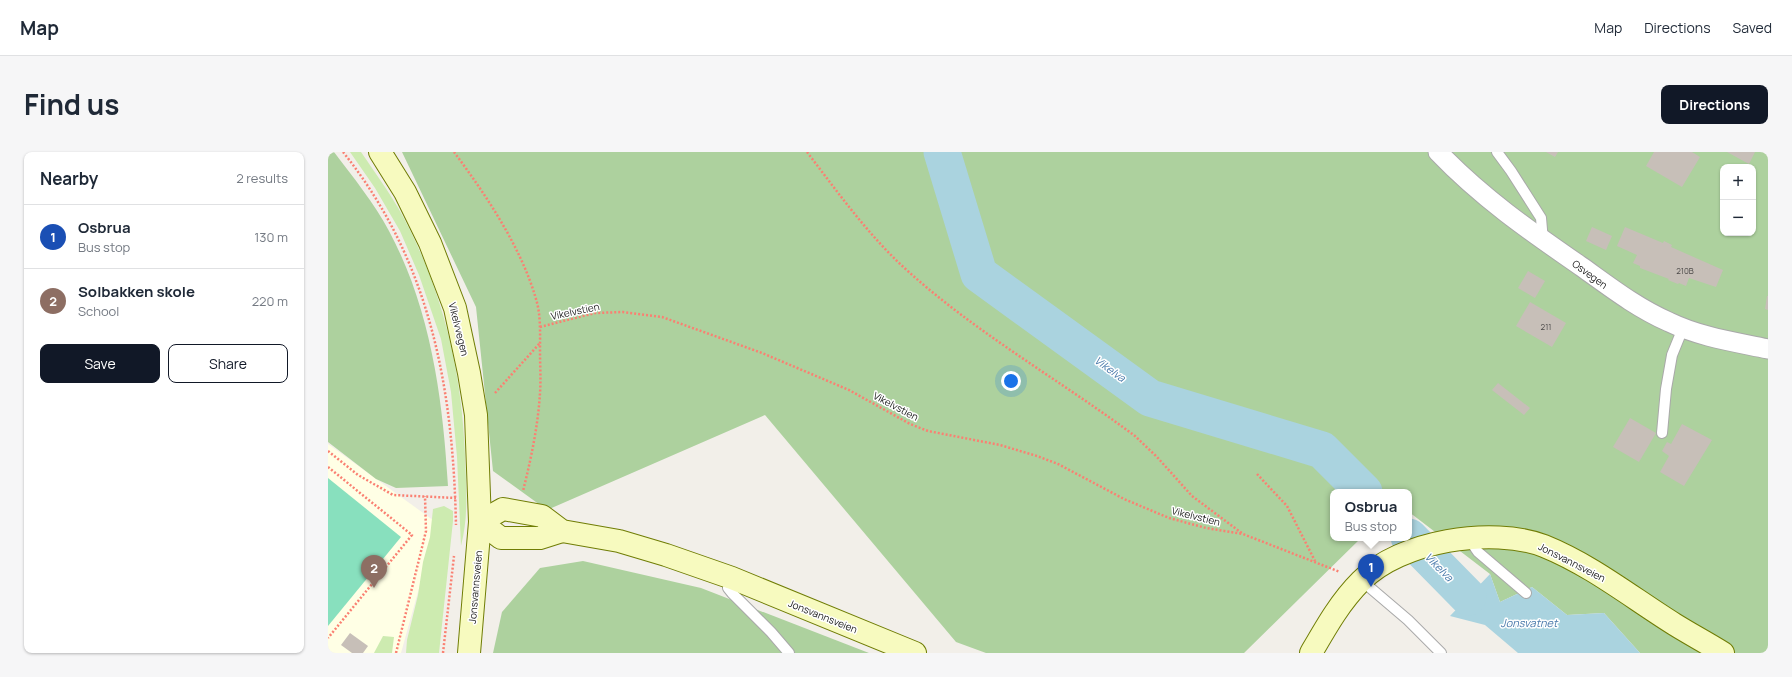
<!DOCTYPE html>
<html lang="en">
<head>
<meta charset="utf-8">
<style>
	body { margin:0; font-family:Manrope,sans-serif; background:#f6f6f7; color:#1f2937 }
	.controls { position:absolute; right:12px; top:12px; display:grid; overflow:hidden; border-radius:8px; box-shadow:0 1px 3px #0004 }
	.controls button { width:36px; height:36px; display:grid; place-items:center; padding:0; border:0; border-bottom:1px solid #e0e1e3; background:#fff; color:#1f2937; font:20px sans-serif }
	.you { position:absolute; left:683px; top:229px; width:14px; height:14px; margin:-10px; border:3px solid #fff; border-radius:50%; background:#1a73e8; box-shadow:0 0 0 6px #1a73e833 }
	.badge { display:grid; place-items:center; width:26px; height:26px; border-radius:50%; background:#111827; color:#fff; font-size:13px; font-weight:700 }
	.pin { position:absolute; translate:-50% -33px; filter:drop-shadow(0 1px 2px #0008) }
	.pin::after { content:''; position:absolute; top:21px; width:14px; height:12px; background:inherit; clip-path:polygon(0 0,100% 0,50% 100%) }
	.popup { position:absolute; left:1002px; top:337px; width:82px; height:52px; box-sizing:border-box; display:grid; place-content:center; border-radius:8px; background:#fff; filter:drop-shadow(0 1px 3px #0005); font-size:13px; white-space:nowrap; color:#747a83 }
	.popup b { font-size:15px; color:#1f2937 }
	.popup::after { content:''; position:absolute; left:50%; top:100%; margin-left:-8px; border:8px solid transparent; border-top-color:#fff }
	.list { margin:0; padding:0; list-style:none }
	h2 { display:flex; justify-content:space-between; align-items:center; height:52px; margin:0; padding:0 16px; font-size:17px }
	h2 small { font-size:13px; font-weight:400; color:#747a83 }
	.list li { display:grid; grid-template-columns:26px 1fr auto; gap:12px; align-items:center; box-sizing:border-box; height:64px; padding:0 16px; border-top:1px solid #e0e1e3 }
	.list b { display:block; font-size:15px; white-space:nowrap }
	.list p { margin:0; font-size:13px; white-space:nowrap; color:#747a83 }
	.list em { font-size:13px; font-style:normal; color:#747a83 }
	.actions { display:flex; gap:8px; padding:12px 16px }
	.actions a { flex:1; padding:9px 0; border:1px solid #111827; border-radius:8px; text-align:center; font-size:14px; color:#111827 }
	.actions .main { background:#111827; color:#fff }
	.map { position:relative; flex:none; width:1440px; height:501px; overflow:hidden; border-radius:8px }
	header { display:flex; align-items:center; gap:24px; box-sizing:border-box; height:56px; padding:0 20px; background:#fff; border-bottom:1px solid #e0e1e3 }
	header strong { font-size:19px }
	nav { display:flex; gap:22px; margin-inline-start:auto; font-size:14px }
	.intro { display:flex; align-items:center; justify-content:space-between; box-sizing:border-box; height:96px; padding:0 24px }
	h1 { margin:0; font-size:28px }
	.button { padding:10px 18px; border-radius:8px; background:#111827; color:#fff; font-size:14px; font-weight:700 }
	main { display:flex; gap:24px; padding:0 24px }
	aside { flex:1; background:#fff; border-radius:8px; box-shadow:0 1px 3px #0004 }
	.map>svg:first-child { display:block }
</style>
</head>
<body>
<header>
<strong>Map</strong>
<nav><a>Map</a><a>Directions</a><a>Saved</a></nav>
</header>
<div class="intro"><h1>Find us</h1><a class="button">Directions</a></div>
<main>
<aside>
<h2>Nearby<small>2 results</small></h2>
<ul class="list">
<li><span class="badge" style="background:#1a4fb4">1</span><div><b>Osbrua</b><p>Bus stop</p></div><em>130 m</em></li>
<li><span class="badge" style="background:#8d6e63">2</span><div><b>Solbakken skole</b><p>School</p></div><em>220 m</em></li>
</ul>
<div class="actions"><a class="main">Save</a><a>Share</a></div>
</aside>
<div class="map">
<svg width="1440" height="501" viewBox="0 0 1440 501">
	<rect width="100%" height="100%" fill="#f2efe9"/>
	<polygon fill="#ffffe5" points="0,292 109,371 73,501 0,501"/>
	<g fill="#cdebb0">
		<path d="M22 0H33C50 25 68 49 81 76 117 148 134 224 137 303 138 334 141 363 133 394L129 305 123 240 113 187 91 123 72 79 47 36Z"/>
		<polygon points="116,354 125,359 125,369 111,501 78,501 79,488 90,443 95,410 102,385 105,357"/>
		<polygon points="55,484 66,485 64,501 46,501"/>
	</g>
	<g fill="#add19e" fill-rule="evenodd">
		<path d="M0 0H6C25 25 46 51 61 79 103 157 115 248 120 334L68 336 48 327 0 290Z"/>
		<path d="M74 0H1440V501H1312L1276 461 1239 463 1204 435 1172 450 1162 422 1081 360V340H1005V386H1033L916 501H658L628 490 437 263 219 358 165 319 148 155ZM1395 15H1425V81H1395Z"/>
		<polygon points="255,409 373,436 541,501 165,501 174,460 212,416"/>
	</g>
	<polygon fill="#88e0be" points="0,326 73,385 0,474"/>
	<polygon fill="#aad3df" points="1162,422 1172,450 1204,435 1239,463 1276,461 1312,501 1190,501 1157,473 1122,464"/>
	<g fill="none" stroke-linecap="round" stroke-linejoin="round">
		<g stroke="#aad3df" stroke-width="37">
			<polyline points="614,0 651,122 822,246 994,298 1036,340"/>
			<polyline points="1081,385 1140,445"/>
		</g>
	</g>
	<g fill="#c7bfb8">
		<polygon points="1218,0 1230,0 1227,5"/>
		<polygon points="1326,0 1364,0 1372,5 1354,35 1318,14"/>
		<polygon points="1399,0 1427,0 1421,12"/>
		<polygon points="1264,75 1284,84 1278,98 1258,89"/>
		<polygon points="1297,75 1335,91 1336,89 1344,93 1343,95 1395,118 1388,135 1361,126 1358,134 1351,131 1350,132 1340,128 1341,127 1312,116 1312,114 1305,111 1309,103 1289,94"/>
		<polygon points="1200,119 1217,129 1207,146 1190,136"/>
		<polygon points="1439,144 1440,144 1440,158 1437,157"/>
		<polygon points="1202,150 1238,171 1224,195 1188,174"/>
		<polygon points="1170,231 1202,256 1196,263 1164,238"/>
		<polygon points="1302,266 1328,281 1311,310 1285,295"/>
		<polygon points="1354,272 1384,288 1356,334 1332,320 1341,304 1334,299 1339,290 1343,292"/>
		<polygon points="22,481 40,494 35,501 24,501 13,493"/>
	</g>
	<g fill="none" stroke-linecap="round" stroke-linejoin="round">
		<defs>
			<g id="lane">
				<polyline points="1169,0 1183,19 1213,66 1215,89"/>
				<polyline points="1334,281 1338,237 1344,203 1355,176"/>
				<polyline points="1141,387 1150,400 1198,441"/>
				<polyline points="404,426 400,436 404,441 443,480 461,501"/>
				<polyline points="1033,428 1080,468 1113,501"/>
			</g>
			<path id="street" d="M1110 0C1154 46 1202 79 1254 115 1282 135 1309 156 1341 170 1372 185 1407 190 1440 197"/>
			<g id="secondary">
				<polyline points="52,0 77,40 102,91 127,156 141,221 148,263 152,370 141,501"/>
				<polyline points="152,370 175,357 214,364 234,379 291,389 338,403 404,426 587,501"/>
				<polyline points="152,370 173,386 212,386 234,379"/>
				<path d="M983 501C998 475 1012 450 1033 429 1072 389 1164 374 1216 394 1263 413 1303 445 1346 472 1362 482 1379 491 1395 501"/>
			</g>
		</defs>
		<use href="#lane" stroke="#a9a9a9" stroke-width="12"/>
		<use href="#street" stroke="#a9a9a9" stroke-width="21"/>
		<use href="#secondary" stroke="#707d05" stroke-width="24"/>
		<g stroke="#fa8072" stroke-width="2.5" stroke-dasharray="2 2" stroke-linecap="butt">
			<path d="M15 0C103 110 125 236 128 373"/>
			<path d="M126 0C158 43 193 95 208 147 213 163 212 182 212 199 212 213 213 227 212 241 210 274 203 307 195 339"/>
			<path d="M479 0C508 38 536 77 570 110 641 177 729 226 807 284L829 305 864 344 915 382 1012 420"/>
			<polyline points="212,175 267,161 295,160 334,165 434,201 521,238 582,272 600,279 672,293 709,304 730,312 796,347 841,366 878,376 915,382"/>
			<polyline points="167,241 212,191"/>
			<polyline points="0,299 30,323 65,343 128,346"/>
			<polyline points="0,315 84,383 0,486"/>
			<polyline points="929,322 959,354 987,409"/>
			<polyline points="68,501 98,379 97,344"/>
			<polyline points="115,501 126,404"/>
		</g>
		<use href="#lane" stroke="#fff" stroke-width="10"/>
		<use href="#street" stroke="#fff" stroke-width="19"/>
		<use href="#secondary" stroke="#f7fabf" stroke-width="22"/>
	</g>
	<g text-anchor="middle" stroke-width="3" stroke-linejoin="round" paint-order="stroke">
		<g font-size="8" fill="#4b4948">
			<text x="1357" y="122">210B</text>
			<text x="1218" y="178">211</text>
		</g>
		<g font-size="10" fill="#222" stroke="#fff">
			<text transform="translate(1262 122) rotate(36)" y="4">Osvegen</text>
			<text transform="translate(247 159) rotate(-12)" y="4">Vikelvstien</text>
			<text transform="translate(131 177) rotate(76)" y="4">Vikelvvegen</text>
			<text transform="translate(568 254) rotate(28)" y="4">Vikelvstien</text>
			<text transform="translate(868 364) rotate(14)" y="4">Vikelvstien</text>
			<text transform="translate(1244 410) rotate(27)" y="4">Jonsvannsveien</text>
			<text transform="translate(147 435) rotate(-85)" y="4">Jonsvannsveien</text>
			<text transform="translate(495 464) rotate(22)" y="4">Jonsvannsveien</text>
		</g>
		<g font-size="11" font-style="italic" fill="#4a7aab" stroke="#fff">
			<text transform="translate(782 217) rotate(36)" y="4">Vikelva</text>
			<text transform="translate(1111 415) rotate(45)" y="4">Vikelva</text>
			<text x="1201" y="475">Jonsvatnet</text>
		</g>
	</g>
</svg>
<div class="controls">
<button>+</button>
<button>−</button>
</div>
<div class="you"></div>
<div class="pin badge" style="left:1043px;top:435px;background:#1a4fb4">1</div>
<div class="popup"><b>Osbrua</b>Bus stop</div>
<div class="pin badge" style="left:46px;top:436px;background:#8d6e63">2</div>
</div>
</main>
</body>
</html>
